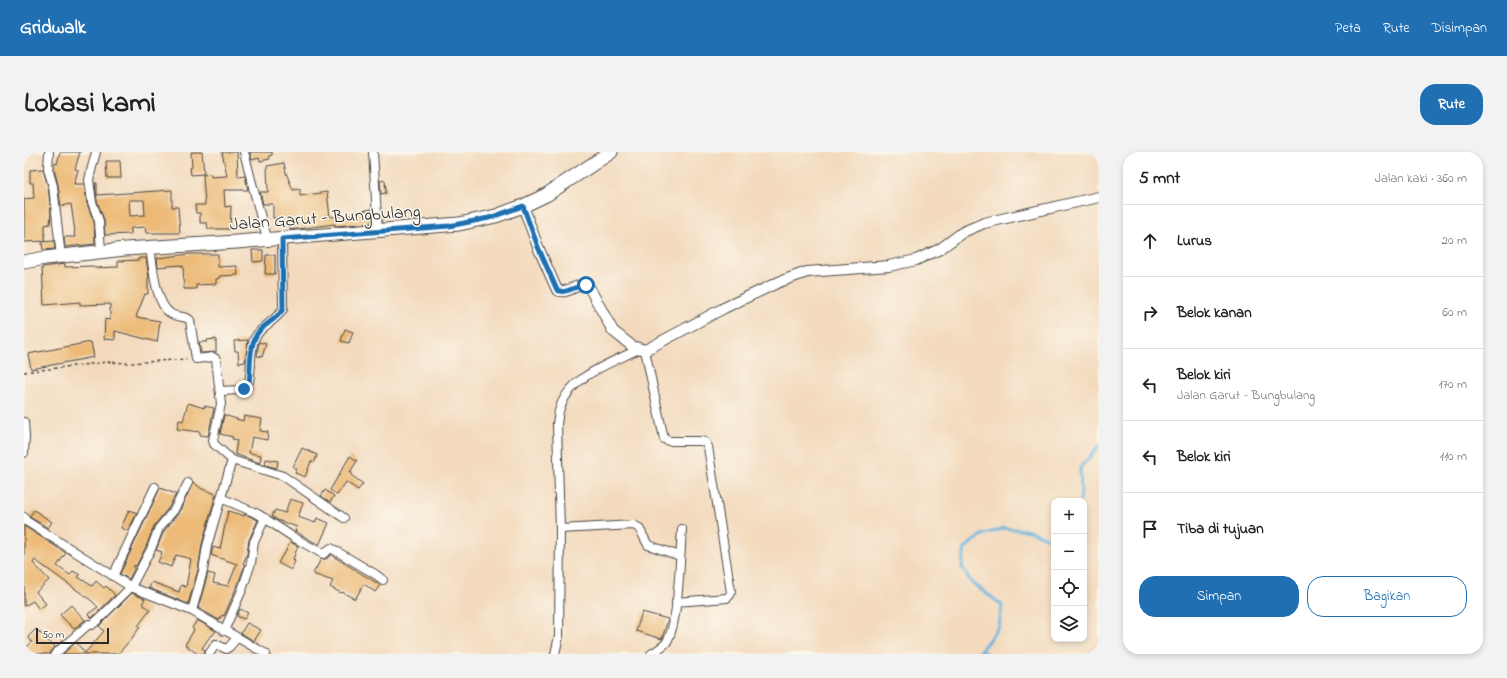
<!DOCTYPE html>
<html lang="id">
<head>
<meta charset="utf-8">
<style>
	body { margin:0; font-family:"Indie Flower",sans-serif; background:#f2f2f2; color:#202124 }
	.controls { position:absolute; right:12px; bottom:12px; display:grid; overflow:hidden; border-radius:8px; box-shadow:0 2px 6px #0003 }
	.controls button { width:36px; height:36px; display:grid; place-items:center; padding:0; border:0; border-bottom:1px solid #e0e0e0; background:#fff; color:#202124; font:20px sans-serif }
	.scale { position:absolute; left:12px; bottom:10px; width:73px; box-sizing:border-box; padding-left:4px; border:2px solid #2b2b2b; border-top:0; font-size:11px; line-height:14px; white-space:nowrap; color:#2b2b2b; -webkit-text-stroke:3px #fbf7ec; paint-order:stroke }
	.stop { position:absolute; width:12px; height:12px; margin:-9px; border:3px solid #1f6fb2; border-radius:50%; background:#fff }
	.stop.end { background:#1f6fb2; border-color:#fff; box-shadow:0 1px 4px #0008 }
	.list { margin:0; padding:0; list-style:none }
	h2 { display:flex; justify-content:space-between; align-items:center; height:52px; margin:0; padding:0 16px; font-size:17px }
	h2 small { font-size:13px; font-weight:400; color:#757577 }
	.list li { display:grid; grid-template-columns:26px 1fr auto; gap:12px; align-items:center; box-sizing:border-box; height:72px; padding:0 16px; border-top:1px solid #e0e0e0 }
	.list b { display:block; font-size:15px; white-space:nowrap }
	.list p { margin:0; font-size:13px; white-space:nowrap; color:#757577 }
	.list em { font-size:13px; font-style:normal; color:#757577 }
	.actions { display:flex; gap:8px; padding:12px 16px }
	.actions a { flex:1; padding:9px 0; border:1px solid #1f6fb2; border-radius:16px; text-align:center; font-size:14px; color:#1f6fb2 }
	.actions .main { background:#1f6fb2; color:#fff }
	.icon { flex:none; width:22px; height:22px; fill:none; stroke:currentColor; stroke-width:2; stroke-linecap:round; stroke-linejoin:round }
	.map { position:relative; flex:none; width:1075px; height:502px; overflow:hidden; border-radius:16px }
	header { display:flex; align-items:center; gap:24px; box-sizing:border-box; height:56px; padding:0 20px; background:#1f6fb2; color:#fff }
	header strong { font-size:19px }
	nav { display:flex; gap:22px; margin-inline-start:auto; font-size:14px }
	.intro { display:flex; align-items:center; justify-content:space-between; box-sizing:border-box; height:96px; padding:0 24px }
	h1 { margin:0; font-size:28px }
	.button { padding:10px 18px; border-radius:16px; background:#1f6fb2; color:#fff; font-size:14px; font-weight:700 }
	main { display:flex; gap:24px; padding:0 24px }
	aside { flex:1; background:#fff; border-radius:16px; box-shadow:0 2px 6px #0003 }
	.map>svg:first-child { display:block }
</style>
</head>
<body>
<header>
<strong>Gridwalk</strong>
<nav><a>Peta</a><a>Rute</a><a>Disimpan</a></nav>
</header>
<div class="intro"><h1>Lokasi kami</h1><a class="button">Rute</a></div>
<main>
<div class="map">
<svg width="1075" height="502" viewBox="0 0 1075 502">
	<rect width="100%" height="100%" fill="#fbf7ec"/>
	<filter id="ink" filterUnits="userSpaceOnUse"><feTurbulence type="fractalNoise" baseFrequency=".025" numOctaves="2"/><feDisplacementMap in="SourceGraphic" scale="8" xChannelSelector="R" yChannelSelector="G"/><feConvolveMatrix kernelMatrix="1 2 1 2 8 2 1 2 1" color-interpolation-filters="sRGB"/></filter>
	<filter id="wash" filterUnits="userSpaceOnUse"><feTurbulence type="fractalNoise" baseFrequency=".012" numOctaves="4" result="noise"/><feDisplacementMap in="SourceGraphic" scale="16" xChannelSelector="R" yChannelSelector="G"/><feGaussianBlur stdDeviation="0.9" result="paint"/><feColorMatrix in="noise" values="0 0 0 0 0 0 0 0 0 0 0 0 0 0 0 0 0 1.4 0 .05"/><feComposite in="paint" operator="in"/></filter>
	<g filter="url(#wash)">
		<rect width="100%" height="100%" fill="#f3dabd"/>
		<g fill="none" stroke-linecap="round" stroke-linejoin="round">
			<g stroke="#65b4df" stroke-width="3">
				<polyline points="1056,349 1057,341 1056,316 1075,294"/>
				<polyline points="963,502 956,499 975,475 978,453 947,430 938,415 941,396 958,383 980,376 1006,379 1030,389"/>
			</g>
		</g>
		<g id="blocks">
			<g fill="#ecba76" fill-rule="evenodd">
				<polygon points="36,0 56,0 51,17 54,18 50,32 60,32 63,52 70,70 71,92 41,95 40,85 51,85 50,80 51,80 47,52 37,54 34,33 30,16 31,11 33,12"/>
				<polygon points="167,0 178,0 180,22 167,23 166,16 168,15"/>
				<polygon points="198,0 213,0 214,25 221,24 224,38 200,38 201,55 207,54 206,77 184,77 183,71 176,71 176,61 172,61 171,53 181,53 179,23 187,22 187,25 203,24"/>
				<polygon points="226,0 248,0 248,3 245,4 246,7 236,9 235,6 228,8"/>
				<polygon points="82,9 96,9 97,26 83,26"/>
				<polygon points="260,11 262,21 269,38 276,37 276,44 303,40 306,65 330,63 330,61 347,57 348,71 311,74 311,72 266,78 266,73 253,73 253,66 249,66 249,52 239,52 236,40 244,40 243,14"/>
				<polygon points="19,17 24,35 27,61 26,72 21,73 21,89 0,90 0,47 10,46 9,31 6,31 6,18"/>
				<polygon points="361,28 362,41 357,42 356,29"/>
				<path d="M71 31H73V43L148 38V55H154L156 81H122L121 75 107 76V82L81 83 80 68 73 49ZM105 48H120L121 63 106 64Z"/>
				<polygon points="30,89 31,97 19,98 18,90"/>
				<polygon points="228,98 239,98 239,109 229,110"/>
				<polygon points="166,102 194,102 194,115 213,114 214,123 195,124 196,126 192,127 192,132 172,133 172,137 160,137 159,114 157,114 157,113 134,115 133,106"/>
				<polygon points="242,103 251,103 251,122 241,122"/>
				<polygon points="115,106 122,106 125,126 124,126 124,142 121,142 112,165 136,169 133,190 91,179 91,188 80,187 81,167 86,168 86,152 56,153 56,150 20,153 18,115 41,112 41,115 69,114 70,116 94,115 94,109 115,108"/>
				<polygon points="321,177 329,180 325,191 317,189"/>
				<polygon points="192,187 192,200 177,201 175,190 183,190 183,188"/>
				<polygon points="224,188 221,210 215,211 214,199 211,199 210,189"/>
				<polygon points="67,190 70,205 7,217 4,202"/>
				<polygon points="235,190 242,192 238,205 233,204"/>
				<polygon points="164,251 180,256 180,254 190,256 184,284 176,283 176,280 153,277 155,268 159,269"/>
				<polygon points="200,263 219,269 220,264 238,267 236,279 244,280 243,288 228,285 225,301 237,303 236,311 211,302 213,288 208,287 209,285 196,282"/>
				<polygon points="278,296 293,303 290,311 287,309 281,325 271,321 273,317 269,315"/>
				<polygon points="326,304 333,309 326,320 328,321 327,323 339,332 334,338 322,330 313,343 306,338"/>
				<polygon points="242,307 254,309 253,316 241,313"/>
				<polygon points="169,330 178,337 192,342 178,392 174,418 164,452 125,436 128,430 155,440 157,433 162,435 167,407 152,403 147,415 134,410 138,400 132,398 140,379 155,361"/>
				<polygon points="136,336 152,342 145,355 130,374 122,395 112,414 110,413 110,418 105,427 96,422"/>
				<polygon points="301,338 310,344 306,350 297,344"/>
				<polygon points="266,347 279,351 274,365 291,371 293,366 305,371 295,393 271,379 273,375 253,368 248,364 251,358 261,361"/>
				<polygon points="10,358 28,370 24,376 6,365 6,364"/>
				<polygon points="105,358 113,361 104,379 97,376"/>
				<polygon points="204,359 221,364 221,362 234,368 225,388 223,402 219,412 221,413 214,432 213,432 211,439 200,464 198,463 195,468 174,456 184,421 191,423 189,431 204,434 213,412 187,403 189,395 196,397"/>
				<polygon points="0,374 42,401 33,414 46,423 49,419 56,423 54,425 68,434 72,429 80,436 82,434 91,443 68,466 64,462 74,455 68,449 11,408 9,411 25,428 12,440 22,452 15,457 9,449 0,454"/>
				<polygon points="266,390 274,394 269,407 271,409 267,418 254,411 259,402 260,403"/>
				<polygon points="307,403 356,433 351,440 340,432 331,447 318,440 317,441 306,435 309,429 289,422 297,407 302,407"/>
				<polygon points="108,441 121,447 118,452 126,458 114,474 116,475 108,486 94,502 39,502 52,490 61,501 80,479 75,474"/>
				<polygon points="47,453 61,468 50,477 36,463"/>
				<polygon points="216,457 224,461 220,467 213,464"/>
				<polygon points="618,460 644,467 638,487 612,479"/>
				<polygon points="173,468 192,479 188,484 187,483 178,496 181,498 180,502 174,502 161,493 170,478 168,476"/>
				<polygon points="223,471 237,478 230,489 217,481"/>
				<polygon points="12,477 31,495 26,502 0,502 0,498 8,490 4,485"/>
			</g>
		</g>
	</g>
	<g filter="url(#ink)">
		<use href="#blocks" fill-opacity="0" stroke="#494541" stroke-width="1"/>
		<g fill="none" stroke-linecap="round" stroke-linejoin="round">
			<defs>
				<g id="minor">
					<polyline points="25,0 24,17 29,34 37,105"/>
					<polyline points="72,0 67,19 65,28 68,50 75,69 77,99"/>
					<polyline points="220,0 237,66 244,88"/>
					<polyline points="349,0 354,80"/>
					<polyline points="621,198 640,287 645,289 677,289 681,290 684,295 707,440 706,443 703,446 652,450"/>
					<path d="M196 239 216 238 224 234C229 219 224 196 232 184 239 173 253 168 259 157L258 87"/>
					<polyline points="0,270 1,284 0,301"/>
					<polyline points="208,308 259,324 320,366"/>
					<polyline points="197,346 234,362 269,385 299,402 307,396 351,422 359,428"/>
					<polyline points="0,365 2,369 107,435 127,397 135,376 150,358 164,331"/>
					<polyline points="536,377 610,373 615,376 624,393 656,404"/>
					<polyline points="89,424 131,335"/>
					<polyline points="168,459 242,502"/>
					<polyline points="200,479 218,438 227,411 230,390 241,366"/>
					<path d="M31 502 65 472 68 473 79 463 107 435 168 459 179 419 183 394 208 308 190 292 189 288 197 252 192 207 189 205 172 207 166 168C160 163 152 166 146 161 131 151 129 113 126 96"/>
					<polyline points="185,502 192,492 202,497 205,495 213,486"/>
					<path d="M531 502 535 484 536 377 533 272C534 267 534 261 536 256 546 224 587 211 615 197"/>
					<path d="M627 502C632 499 638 495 642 491 655 473 656 402 658 377"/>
				</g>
				<path id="tertiary" d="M499 54 514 95 533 138C544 144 554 128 565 135L589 179 608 194 621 198 629 194 700 156 755 130 783 120 865 114 892 108 916 97 939 80 960 71 1075 45"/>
				<polyline id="primary" points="0,110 21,106 101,97 213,90 435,72 472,64 499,54 522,43 587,0"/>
			</defs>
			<use href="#minor" stroke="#494541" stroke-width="10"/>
			<use href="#tertiary" stroke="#494541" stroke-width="12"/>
			<use href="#primary" stroke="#494541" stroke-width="15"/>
			<polyline stroke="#494541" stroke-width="1.5" stroke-dasharray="3 3" stroke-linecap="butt" points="0,220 83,210 107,211 163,207"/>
			<use href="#minor" stroke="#fff" stroke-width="8"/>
			<use href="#tertiary" stroke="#fff" stroke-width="10"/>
			<use href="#primary" stroke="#fff" stroke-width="13"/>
		</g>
	</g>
	<g fill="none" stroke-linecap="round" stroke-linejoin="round" filter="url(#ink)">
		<path stroke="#1f6fb2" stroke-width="5" d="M220 237 224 234 225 232C227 215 224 191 236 178 243 171 254 166 259 157L258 87 425 74 465 66 499 54 514 95 533 138C542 143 552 133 562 133"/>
	</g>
	<g text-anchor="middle" stroke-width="3" stroke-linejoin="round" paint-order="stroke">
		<g font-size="18" fill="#2b2b2b" stroke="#fbf7ec">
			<text transform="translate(301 65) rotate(-4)" y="6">Jalan Garut - Bungbulang</text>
		</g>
	</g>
</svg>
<div class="controls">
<button>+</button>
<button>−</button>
<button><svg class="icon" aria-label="locate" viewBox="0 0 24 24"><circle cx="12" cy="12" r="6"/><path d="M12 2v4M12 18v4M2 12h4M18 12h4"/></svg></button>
<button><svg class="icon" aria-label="layers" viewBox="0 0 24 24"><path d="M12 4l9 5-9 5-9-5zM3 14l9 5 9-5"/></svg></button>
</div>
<div class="scale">50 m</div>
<div class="stop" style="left:562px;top:133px"></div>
<div class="stop end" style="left:220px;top:237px"></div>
</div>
<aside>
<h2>5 mnt<small>Jalan kaki · 360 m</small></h2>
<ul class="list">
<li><svg class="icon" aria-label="ahead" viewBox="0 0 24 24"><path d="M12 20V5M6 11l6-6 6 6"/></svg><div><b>Lurus</b></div><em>20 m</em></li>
<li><svg class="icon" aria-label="right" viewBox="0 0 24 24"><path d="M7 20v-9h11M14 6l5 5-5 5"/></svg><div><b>Belok kanan</b></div><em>60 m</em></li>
<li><svg class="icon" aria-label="left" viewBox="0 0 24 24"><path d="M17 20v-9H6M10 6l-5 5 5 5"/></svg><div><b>Belok kiri</b><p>Jalan Garut - Bungbulang</p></div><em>170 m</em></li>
<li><svg class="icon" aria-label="left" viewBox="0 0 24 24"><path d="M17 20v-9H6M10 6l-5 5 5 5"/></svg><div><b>Belok kiri</b></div><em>110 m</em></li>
<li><svg class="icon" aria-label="arrive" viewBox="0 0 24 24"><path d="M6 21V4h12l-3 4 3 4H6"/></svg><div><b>Tiba di tujuan</b></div></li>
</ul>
<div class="actions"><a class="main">Simpan</a><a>Bagikan</a></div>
</aside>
</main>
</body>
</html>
